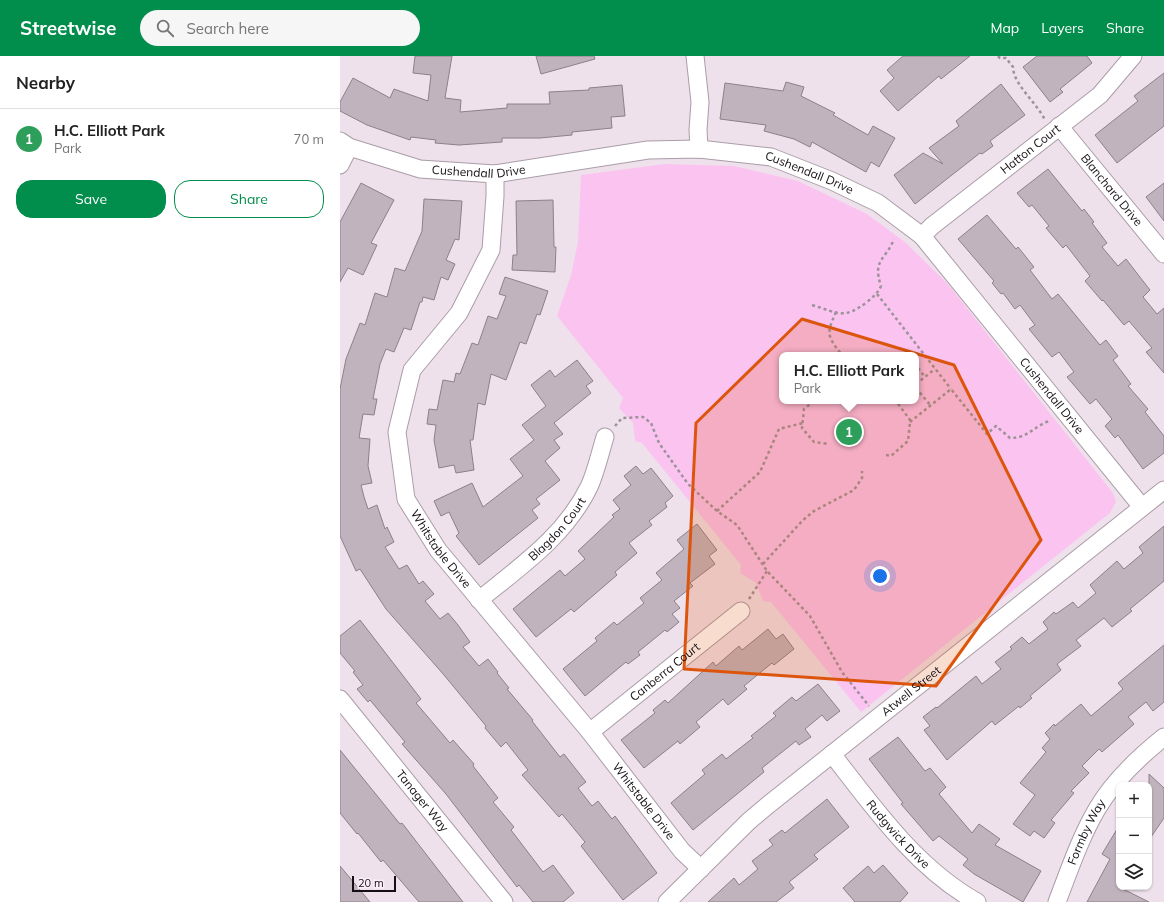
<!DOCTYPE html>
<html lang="en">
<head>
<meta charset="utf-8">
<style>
	body { margin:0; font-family:Mulish,sans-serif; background:#f6f6f6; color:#222 }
	.controls { position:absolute; right:12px; bottom:12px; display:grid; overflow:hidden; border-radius:8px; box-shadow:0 1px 3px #0004 }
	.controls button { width:36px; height:36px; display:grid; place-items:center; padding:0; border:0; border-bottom:1px solid #e0e0e0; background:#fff; color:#222; font:20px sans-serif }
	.scale { position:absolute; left:12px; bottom:10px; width:44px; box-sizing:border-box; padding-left:4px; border:2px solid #140f13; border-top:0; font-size:11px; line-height:14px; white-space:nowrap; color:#140f13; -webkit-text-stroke:3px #fceff9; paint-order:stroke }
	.you { position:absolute; left:540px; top:520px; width:14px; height:14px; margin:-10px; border:3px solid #fff; border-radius:50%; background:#1a73e8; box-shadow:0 0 0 6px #1a73e833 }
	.badge { display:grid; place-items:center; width:26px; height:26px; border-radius:50%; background:#018d4b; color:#fff; font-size:13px; font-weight:700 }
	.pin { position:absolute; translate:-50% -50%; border:2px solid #fff; box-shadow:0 1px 4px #0006 }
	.popup { position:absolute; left:439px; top:296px; width:140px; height:52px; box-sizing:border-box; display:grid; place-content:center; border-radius:8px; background:#fff; filter:drop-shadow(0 1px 3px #0005); font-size:13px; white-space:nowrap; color:#767676 }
	.popup b { font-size:15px; color:#222 }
	.popup::after { content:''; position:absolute; left:50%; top:100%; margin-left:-8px; border:8px solid transparent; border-top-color:#fff }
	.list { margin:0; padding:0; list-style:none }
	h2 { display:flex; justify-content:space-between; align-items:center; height:52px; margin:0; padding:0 16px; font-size:17px }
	h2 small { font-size:13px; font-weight:400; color:#767676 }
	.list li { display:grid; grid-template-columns:26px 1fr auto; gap:12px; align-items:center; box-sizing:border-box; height:60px; padding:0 16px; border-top:1px solid #e0e0e0 }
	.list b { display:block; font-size:15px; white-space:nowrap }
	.list p { margin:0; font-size:13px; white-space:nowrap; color:#767676 }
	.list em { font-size:13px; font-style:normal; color:#767676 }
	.actions { display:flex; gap:8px; padding:12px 16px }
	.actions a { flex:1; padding:9px 0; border:1px solid #018d4b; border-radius:16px; text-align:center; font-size:14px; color:#018d4b }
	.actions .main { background:#018d4b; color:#fff }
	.icon { flex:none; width:22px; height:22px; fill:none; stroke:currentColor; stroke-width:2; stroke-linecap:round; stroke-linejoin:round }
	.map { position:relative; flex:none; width:824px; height:846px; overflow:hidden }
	header { display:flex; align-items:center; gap:24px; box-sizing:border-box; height:56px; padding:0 20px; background:#018d4b; color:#fff }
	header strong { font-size:19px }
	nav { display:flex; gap:22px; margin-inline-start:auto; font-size:14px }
	.search { width:280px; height:36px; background:#f6f6f6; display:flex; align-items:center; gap:10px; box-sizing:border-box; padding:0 14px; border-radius:22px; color:#767676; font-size:15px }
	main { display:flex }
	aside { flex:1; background:#fff }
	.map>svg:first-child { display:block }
</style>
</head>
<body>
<header>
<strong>Streetwise</strong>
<div class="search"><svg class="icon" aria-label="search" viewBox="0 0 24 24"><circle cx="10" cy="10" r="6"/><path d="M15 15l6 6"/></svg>Search here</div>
<nav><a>Map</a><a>Layers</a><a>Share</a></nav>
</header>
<main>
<aside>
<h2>Nearby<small></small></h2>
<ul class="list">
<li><span class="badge" style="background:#2e9e5b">1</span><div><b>H.C. Elliott Park</b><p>Park</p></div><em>70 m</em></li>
</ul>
<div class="actions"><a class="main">Save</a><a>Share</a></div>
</aside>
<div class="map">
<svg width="824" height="846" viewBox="0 0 824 846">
	<rect width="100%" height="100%" fill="#efe1ec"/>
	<path fill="#fbc4f0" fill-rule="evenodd" d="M324 108 394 110 458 125 527 158 565 186 607 227 773 437 776 446 770 457 521 656 431 546 423 545 416 527 400 517 401 509 302 387 295 385 293 367 279 352 283 342 217 260 231 219 238 186 241 119ZM442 299H576V345H442Z"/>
	<g fill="#c0b3bd" stroke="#8c8089">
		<polygon points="75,0 112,0 105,42 121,44 120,56 167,52 167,48 210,48 209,36 249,34 249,32 282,29 285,60 271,61 272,72 232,76 232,79 200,82 162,82 162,86 119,89 95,87 96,84 71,81 70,84 27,69 0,55 0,46 13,22 50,42 54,33 88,45 91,19 73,17"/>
		<polygon points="196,0 254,0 255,3 201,18"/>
		<polygon points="563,0 630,0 601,23 599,20 558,55 540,35 554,22 547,14"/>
		<polygon points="697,0 747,0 752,7 720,33 723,36 710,46 683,11"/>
		<polygon points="824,17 824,70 777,107 755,79 798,45 794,40"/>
		<polygon points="446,26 464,31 461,40 495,57 493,59 528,79 533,70 555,82 539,111 531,106 526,116 472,86 470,91 454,83 424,75 426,69 380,63 385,27 443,35"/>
		<polygon points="661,28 685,59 650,85 653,90 642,98 640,97 575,148 554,119 583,97 603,108 589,92 619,70 616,65"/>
		<polygon points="708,113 742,155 744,153 754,166 752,167 767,187 762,191 778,210 786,203 796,216 810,234 803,241 817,258 824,252 824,317 806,296 812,292 789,265 784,269 763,244 762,245 745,225 750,220 726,189 723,192 706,172 709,170 692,149 689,151 677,137"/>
		<polygon points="21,127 54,144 31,187 37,189 23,219 8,212 0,226 0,166"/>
		<polygon points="824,127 824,165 806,141"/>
		<polygon points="84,143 122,145 119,184 115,183 106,204 115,208 108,224 101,221 94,244 83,241 82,246 80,246 71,274 64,272 54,296 46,293 40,308 33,343 37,343 34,359 23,358 19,382 30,383 28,410 32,427 21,429 24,441 28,453 37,449 45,473 47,471 54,486 45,491 59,513 67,509 79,528 83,525 94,538 85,545 100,563 108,557 118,569 130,586 123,591 139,610 148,603 158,616 157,617 169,632 167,633 193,664 192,665 220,701 224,698 246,726 238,732 252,750 258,745 272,763 275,760 317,817 283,844 241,790 245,786 222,758 219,761 182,719 188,714 166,686 161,691 145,672 146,670 104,619 46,553 20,513 16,515 0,480 0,333 6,303 20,267 25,269 35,237 47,241 55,212 65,215 82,175"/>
		<polygon points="213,144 214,191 216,191 215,216 172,214 173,199 177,199 176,145"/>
		<polygon points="647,159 676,193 678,191 694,211 690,214 712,243 718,238 760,289 766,284 778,300 773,304 791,328 788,330 808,353 805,356 824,380 824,397 803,413 778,379 775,382 765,370 772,363 756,343 750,348 727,321 734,316 719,296 712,301 689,273 695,269 680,249 675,253 663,237 661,238 652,227 654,225 618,183"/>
		<polygon points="165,221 208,235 200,259 197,258 186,288 180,286 166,324 151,318 145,349 138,347 133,384 130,384 134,414 116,417 114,409 99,412 94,384 96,369 87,368 89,353 97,354 103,324 114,326 116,317 120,318 132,287 138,289 148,260 157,263 166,240 159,238"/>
		<polygon points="237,304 253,325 246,330 251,337 214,367 223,378 214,384 220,392 205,405 220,424 196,443 200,448 192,454 198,462 139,509 116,480 119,477 109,456 101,460 94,445 132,427 143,451 183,420 170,403 194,384 182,369 206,350 191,329 210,314 215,321"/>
		<polygon points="296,410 303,418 311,412 333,440 325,447 327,451 309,465 312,469 289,487 297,497 275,516 277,519 234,556 231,553 196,581 173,553 220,514 225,520 245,503 238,495 274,461 272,459 280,453 273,444 291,429 284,420"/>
		<polygon points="357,468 377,494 369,500 375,508 350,527 353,530 334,545 340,552 332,558 339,566 327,576 325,574 298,596 300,599 288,608 286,606 245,640 223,613 257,585 255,582 274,566 277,569 304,547 300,542 322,524 316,517 344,493 337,484"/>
		<polygon points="824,470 824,525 790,553 792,555 772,571 764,562 736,584 741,590 717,608 721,614 690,640 692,642 680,652 679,650 655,669 652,665 607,704 584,674 590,670 583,661 596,651 597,652 636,620 642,628 661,613 655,606 672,593 670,591 682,581 689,588 708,573 703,566 714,556 716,558 733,546 738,552 756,537 750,529 777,505 784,513 803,497 799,491"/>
		<polygon points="20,564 81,643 76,647 110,687 113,684 134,708 133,710 158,742 153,746 174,771 171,774 203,816 213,809 234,837 223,846 193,846 179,829 177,831 106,738 62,688 65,686 30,644 28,646 17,633 23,629 13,616 15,615 0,597 0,580"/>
		<polygon points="428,573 436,583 443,578 454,593 434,609 432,607 404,630 407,633 388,649 383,643 356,666 360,671 340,688 338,685 304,712 281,684 315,657 313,654 325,644 328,647 373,606 376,610 399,590 402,594"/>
		<polygon points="824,589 824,646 813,655 806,646 788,661 794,668 762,696 759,693 742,710 749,717 731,735 734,737 711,764 715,767 704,782 694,775 690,780 673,768 695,739 680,727 706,696 702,692 710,683 705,677 714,668 715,670 741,648 751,660 783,633 778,627"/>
		<polygon points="478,628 500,655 487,665 482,659 465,673 471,681 459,689 456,685 422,712 424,716 353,774 331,747 365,718 362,714 382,698 386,703 413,682 411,680 436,660 433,657 452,641 456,645"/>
		<polygon points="558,681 585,715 590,712 606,731 599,738 632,777 639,768 660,783 655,789 701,815 683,846 634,818 623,809 628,803 599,780 593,785 561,748 563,747 529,703"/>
		<polygon points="0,694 60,768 62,767 123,846 79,846 43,804 41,806 18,777 17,778 0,757"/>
		<polygon points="809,718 824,732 824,762 809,784"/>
		<polygon points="487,743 509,771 474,799 478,803 449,826 454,832 436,846 368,846 394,822 399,829 418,813 412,805 433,789 429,784 442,774 445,777"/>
		<polygon points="779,770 779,831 809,846 747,846 770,803 762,798"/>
		<polygon points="543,809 568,837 560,846 515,846 503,832 528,810 534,817"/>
		<polygon points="0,810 30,846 0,846"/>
	</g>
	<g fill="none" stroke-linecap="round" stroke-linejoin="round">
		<defs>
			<g id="street">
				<polyline points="355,0 360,46 358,74 359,93"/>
				<path id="s1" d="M719 70 824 198"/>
				<path id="s2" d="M0 85 9 91 80 113 155 118 308 94 359 93 431 101 492 125 538 147 582 180 802 451"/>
				<polyline points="0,109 9,91"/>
				<path id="s3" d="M155 118V140L151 194 119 257 72 314 57 376 66 443 98 494 250 676 342 795 361 813"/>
				<path id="s4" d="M582 180 592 170 760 39 793 0"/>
				<path id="s5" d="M139 544C181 510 225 480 249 431 256 416 260 397 265 381"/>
				<path id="s6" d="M0 643 164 846"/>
				<path id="s7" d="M250 676 401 555"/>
				<path id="s8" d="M492 698C534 752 576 812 637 846"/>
				<path id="s9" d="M327 846 409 765 428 749 824 434"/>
				<path id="s10" d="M717 846C729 815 740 782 757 753 774 724 799 701 824 681"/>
			</g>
		</defs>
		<use href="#street" stroke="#a99da7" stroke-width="19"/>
		<g stroke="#9d929a" stroke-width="2.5" stroke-dasharray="3 3" stroke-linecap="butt">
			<path d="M658 0 660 2H666L673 11C673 28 697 47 705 64"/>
			<polyline points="537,238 611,333"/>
			<path d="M472 249C499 257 503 264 527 246 533 241 538 237 541 230 532 203 546 204 554 183"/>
			<path d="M496 256C486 278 487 280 502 299"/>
			<polyline points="578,312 585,321"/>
			<polyline points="576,328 595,313"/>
			<polyline points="576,332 591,350"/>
			<polyline points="474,345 464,353 462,372 474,386 489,388"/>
			<path d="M570 366 611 333 647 378 656 370 670 382C688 382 693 371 709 365"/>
			<polyline points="275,370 282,362 303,361 311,367 319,387 348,428 377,455 397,469 427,515 470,560 502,616 529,650"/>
			<polyline points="546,399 551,400 568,385 570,366 570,364 556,345 552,345"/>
			<polyline points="377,455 420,416 439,373 463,367"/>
			<polyline points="423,508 463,464 474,455 514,434 522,422 522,415"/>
			<polyline points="409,543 427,515"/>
		</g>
		<use href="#street" stroke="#fff" stroke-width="17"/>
	</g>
	<path fill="#dd550c" fill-opacity="0.2" stroke="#dd550c" stroke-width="3" stroke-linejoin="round" d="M462 263 614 309 701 484 596 630 344 613 356 367Z"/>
	<g text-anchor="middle" stroke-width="3" stroke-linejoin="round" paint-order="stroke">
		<g font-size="12" fill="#140f13" stroke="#fceff9">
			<text dy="4" stroke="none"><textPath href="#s4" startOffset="139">Hatton Court</textPath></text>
			<text dy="4" stroke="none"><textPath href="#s2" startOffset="144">Cushendall Drive</textPath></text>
			<text dy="4" stroke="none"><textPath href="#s2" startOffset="480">Cushendall Drive</textPath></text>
			<text dy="4" stroke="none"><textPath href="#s1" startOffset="83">Blanchard Drive</textPath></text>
			<text dy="4" stroke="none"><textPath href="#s2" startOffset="816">Cushendall Drive</textPath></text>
			<text dy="4" stroke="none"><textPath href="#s5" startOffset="106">Blagdon Court</textPath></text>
			<text dy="4" stroke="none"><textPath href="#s3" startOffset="413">Whitstable Drive</textPath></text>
			<text dy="4" stroke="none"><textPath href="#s7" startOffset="96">Canberra Court</textPath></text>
			<text dy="4" stroke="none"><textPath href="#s9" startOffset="323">Atwell Street</textPath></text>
			<text dy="4" stroke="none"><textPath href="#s6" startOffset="131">Tanager Way</textPath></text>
			<text dy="4" stroke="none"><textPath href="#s3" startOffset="737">Whitstable Drive</textPath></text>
			<text dy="4" stroke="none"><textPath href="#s10" startOffset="76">Formby Way</textPath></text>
			<text dy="4" stroke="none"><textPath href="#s8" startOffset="104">Rudgwick Drive</textPath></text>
		</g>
	</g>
</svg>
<div class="controls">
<button>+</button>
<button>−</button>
<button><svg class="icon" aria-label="layers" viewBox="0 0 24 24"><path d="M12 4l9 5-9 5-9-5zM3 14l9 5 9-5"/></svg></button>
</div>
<div class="scale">20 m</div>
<div class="you"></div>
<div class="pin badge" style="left:509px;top:376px;background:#2e9e5b">1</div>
<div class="popup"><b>H.C. Elliott Park</b>Park</div>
</div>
</main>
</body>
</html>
